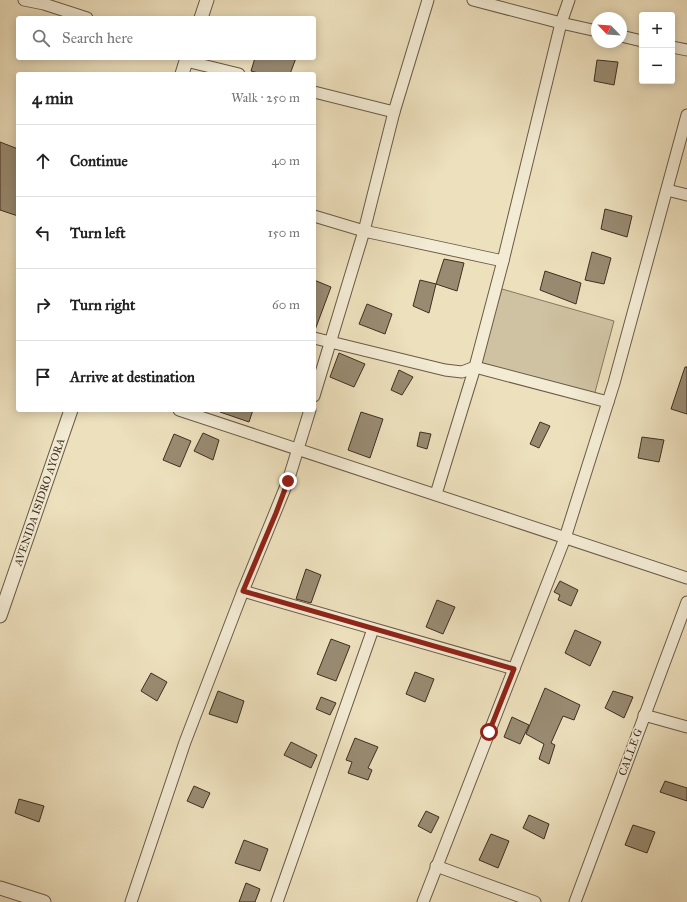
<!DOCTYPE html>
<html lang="en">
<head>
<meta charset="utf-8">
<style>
	body { margin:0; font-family:"IM FELL Great Primer",serif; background:#f2f2f2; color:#222 }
	.controls { position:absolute; right:12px; top:12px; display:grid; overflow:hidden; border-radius:4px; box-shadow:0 2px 10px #0003 }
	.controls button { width:36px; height:36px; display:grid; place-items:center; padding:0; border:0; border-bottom:1px solid #e0e0e0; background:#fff; color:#222; font:20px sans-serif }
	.compass { position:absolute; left:591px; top:12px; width:36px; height:36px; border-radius:50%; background:#fff; box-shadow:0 2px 10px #0003; rotate:295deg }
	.stop { position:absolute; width:12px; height:12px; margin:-9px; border:3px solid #8f2418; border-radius:50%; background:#fff }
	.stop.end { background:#8f2418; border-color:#fff; box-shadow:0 1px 4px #0008 }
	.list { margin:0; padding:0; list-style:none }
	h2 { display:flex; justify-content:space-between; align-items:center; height:52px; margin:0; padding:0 16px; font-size:17px }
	h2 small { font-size:13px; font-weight:400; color:#767676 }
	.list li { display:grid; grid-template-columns:26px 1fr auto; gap:12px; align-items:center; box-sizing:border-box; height:72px; padding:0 16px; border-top:1px solid #e0e0e0 }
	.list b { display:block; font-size:15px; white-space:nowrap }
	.list em { font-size:13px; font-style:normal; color:#767676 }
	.icon { flex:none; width:22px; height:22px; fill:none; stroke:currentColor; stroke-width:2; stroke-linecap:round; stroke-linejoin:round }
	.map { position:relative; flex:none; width:687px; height:902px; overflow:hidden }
	.search { position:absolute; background:#fff; box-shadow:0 2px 10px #0003; left:16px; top:16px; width:300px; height:44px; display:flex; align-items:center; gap:10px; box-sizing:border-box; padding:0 14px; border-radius:4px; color:#767676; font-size:15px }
	.panel { position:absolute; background:#fff; box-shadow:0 2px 10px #0003; left:16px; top:72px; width:300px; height:340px; border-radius:4px }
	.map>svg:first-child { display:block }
</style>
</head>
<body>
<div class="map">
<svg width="687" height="902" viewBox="0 0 687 902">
	<rect width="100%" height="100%" fill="#ede0bd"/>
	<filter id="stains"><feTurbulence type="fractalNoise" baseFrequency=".005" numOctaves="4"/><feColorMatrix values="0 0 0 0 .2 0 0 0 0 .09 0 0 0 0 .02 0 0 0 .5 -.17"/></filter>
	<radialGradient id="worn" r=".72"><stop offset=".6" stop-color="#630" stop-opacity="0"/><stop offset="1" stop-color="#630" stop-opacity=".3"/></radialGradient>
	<polygon fill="#cfc2a2" stroke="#867861" points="502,289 614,321 594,396 479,362"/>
	<g fill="#998b72" stroke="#3e2f20">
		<polygon points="255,58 296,58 290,74 262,74 251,71"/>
		<polygon points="597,60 618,62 614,85 594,81"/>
		<polygon points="0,142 18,149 18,216 0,210"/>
		<polygon points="605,209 632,216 627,237 601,229"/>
		<polygon points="592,252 611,258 604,284 585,280"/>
		<polygon points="444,259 464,263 457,291 436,284"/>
		<polygon points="545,271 581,283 576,304 540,290"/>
		<polygon points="314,280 331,287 315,330 314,330"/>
		<polygon points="420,280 436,284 429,313 413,306"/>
		<polygon points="367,304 392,314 385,334 359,324"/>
		<polygon points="339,353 365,364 354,387 330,377"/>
		<polygon points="685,367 687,367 687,414 671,409"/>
		<polygon points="399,370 413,377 402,395 391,390"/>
		<polygon points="221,410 253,410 249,422 220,412"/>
		<polygon points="361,412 383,419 370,458 348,450"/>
		<polygon points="540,422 550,426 539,448 530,444"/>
		<polygon points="420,432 431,434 427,449 417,446"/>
		<polygon points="203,433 219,440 213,460 194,451"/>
		<polygon points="174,434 191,441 180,467 163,460"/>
		<polygon points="642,437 664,440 659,462 638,458"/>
		<polygon points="306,569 321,575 311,603 296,599"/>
		<polygon points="560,581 578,590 571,606 558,600 560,595 554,592"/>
		<polygon points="437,600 455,607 443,634 426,627"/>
		<polygon points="575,630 601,642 590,666 565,653"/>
		<polygon points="331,639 350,646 336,681 317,674"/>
		<polygon points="415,672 434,679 425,702 406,694"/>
		<polygon points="151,673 167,682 157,701 141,691"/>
		<polygon points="545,688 580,705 574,720 563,716 551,743 555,745 549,764 539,759 544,744 526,734"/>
		<polygon points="218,691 244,701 237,723 209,714"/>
		<polygon points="613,691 633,697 624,718 605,708"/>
		<polygon points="321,697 336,703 330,715 316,709"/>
		<polygon points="512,717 529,725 520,744 504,737"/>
		<polygon points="355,738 378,747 368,768 372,770 368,780 348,773 352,762 346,760"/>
		<polygon points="291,742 317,755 311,768 284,755"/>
		<polygon points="665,781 687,788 687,801 660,792"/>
		<polygon points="194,786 210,793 203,808 187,801"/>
		<polygon points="19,799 44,806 39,822 15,813"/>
		<polygon points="426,811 439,817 431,833 418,826"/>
		<polygon points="529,815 549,824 544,839 523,828"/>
		<polygon points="633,825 655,832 647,853 625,845"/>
		<polygon points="491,834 509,841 498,868 479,860"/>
		<polygon points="244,840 268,849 260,871 235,863"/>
		<polygon points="246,883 260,889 255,902 239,902"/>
	</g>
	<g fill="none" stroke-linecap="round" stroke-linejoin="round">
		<defs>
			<g id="minor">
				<polyline points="24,0 44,4 87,18"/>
				<polyline points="473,0 561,23 597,31"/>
				<polyline points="621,36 642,41"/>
				<polyline points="672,47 687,50"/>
				<polyline points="186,61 239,74"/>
				<polyline points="314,92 394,112"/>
				<polyline points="667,190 687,195"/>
				<polyline points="314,216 364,231 503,261"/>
				<polyline points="314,338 445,370 462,372 475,367 608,402"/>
				<polyline points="314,396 364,231 394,112 428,0"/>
				<polyline points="179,410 687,578"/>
				<polyline points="436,494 475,367 503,261 561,23 569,0"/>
				<polyline points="243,591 514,669"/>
				<polyline points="644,715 687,727"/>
				<polyline points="436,866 535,902"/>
				<polyline points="131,902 185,742 243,591 288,481 310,410"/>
				<polyline points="277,902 373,629"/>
				<polyline points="423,902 565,538 614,383 687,115"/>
				<polyline points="575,902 687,602"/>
			</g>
			<g id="tertiary">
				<polyline points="201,18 207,0"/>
				<polyline points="182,74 187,58"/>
				<polyline points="0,616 71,410"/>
				<polyline points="0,888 44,902"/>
			</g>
		</defs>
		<use href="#minor" stroke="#6a5b47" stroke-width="13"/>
		<use href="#tertiary" stroke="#6a5b47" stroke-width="15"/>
		<use href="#minor" stroke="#f3ebd4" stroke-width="11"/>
		<use href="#tertiary" stroke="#f3ebd4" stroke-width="13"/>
	</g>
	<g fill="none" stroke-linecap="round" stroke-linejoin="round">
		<polyline stroke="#8f2418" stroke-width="5" points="288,481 276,513 243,591 514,669 489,732"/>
	</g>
	<g text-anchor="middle" stroke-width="3" stroke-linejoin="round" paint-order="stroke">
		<g font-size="11" fill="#3e2f20" stroke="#f3ebd4">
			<text transform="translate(39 502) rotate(-71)" y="4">AVENIDA ISIDRO AYORA</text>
			<text transform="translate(630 752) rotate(-70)" y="4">CALLE G</text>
		</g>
	</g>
	<rect width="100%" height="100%" filter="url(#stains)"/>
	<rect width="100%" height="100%" fill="url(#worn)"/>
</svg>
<div class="controls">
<button>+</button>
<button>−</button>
</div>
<svg class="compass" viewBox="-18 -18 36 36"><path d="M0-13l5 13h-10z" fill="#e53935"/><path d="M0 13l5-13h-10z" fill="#767676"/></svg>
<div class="stop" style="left:489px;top:732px"></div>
<div class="stop end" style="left:288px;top:481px"></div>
<div class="search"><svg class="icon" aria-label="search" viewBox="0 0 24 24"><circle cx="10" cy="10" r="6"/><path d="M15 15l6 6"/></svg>Search here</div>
<section class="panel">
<h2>4 min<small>Walk · 250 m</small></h2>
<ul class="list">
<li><svg class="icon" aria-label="ahead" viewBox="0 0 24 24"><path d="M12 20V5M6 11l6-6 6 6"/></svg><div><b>Continue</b></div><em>40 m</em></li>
<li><svg class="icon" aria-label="left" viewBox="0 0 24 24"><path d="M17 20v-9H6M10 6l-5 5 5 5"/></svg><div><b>Turn left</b></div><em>150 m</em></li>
<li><svg class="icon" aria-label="right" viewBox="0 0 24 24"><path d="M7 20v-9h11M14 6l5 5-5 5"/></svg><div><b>Turn right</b></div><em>60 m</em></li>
<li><svg class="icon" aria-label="arrive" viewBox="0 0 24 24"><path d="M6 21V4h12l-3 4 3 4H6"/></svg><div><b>Arrive at destination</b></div></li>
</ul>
</section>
</div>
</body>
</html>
